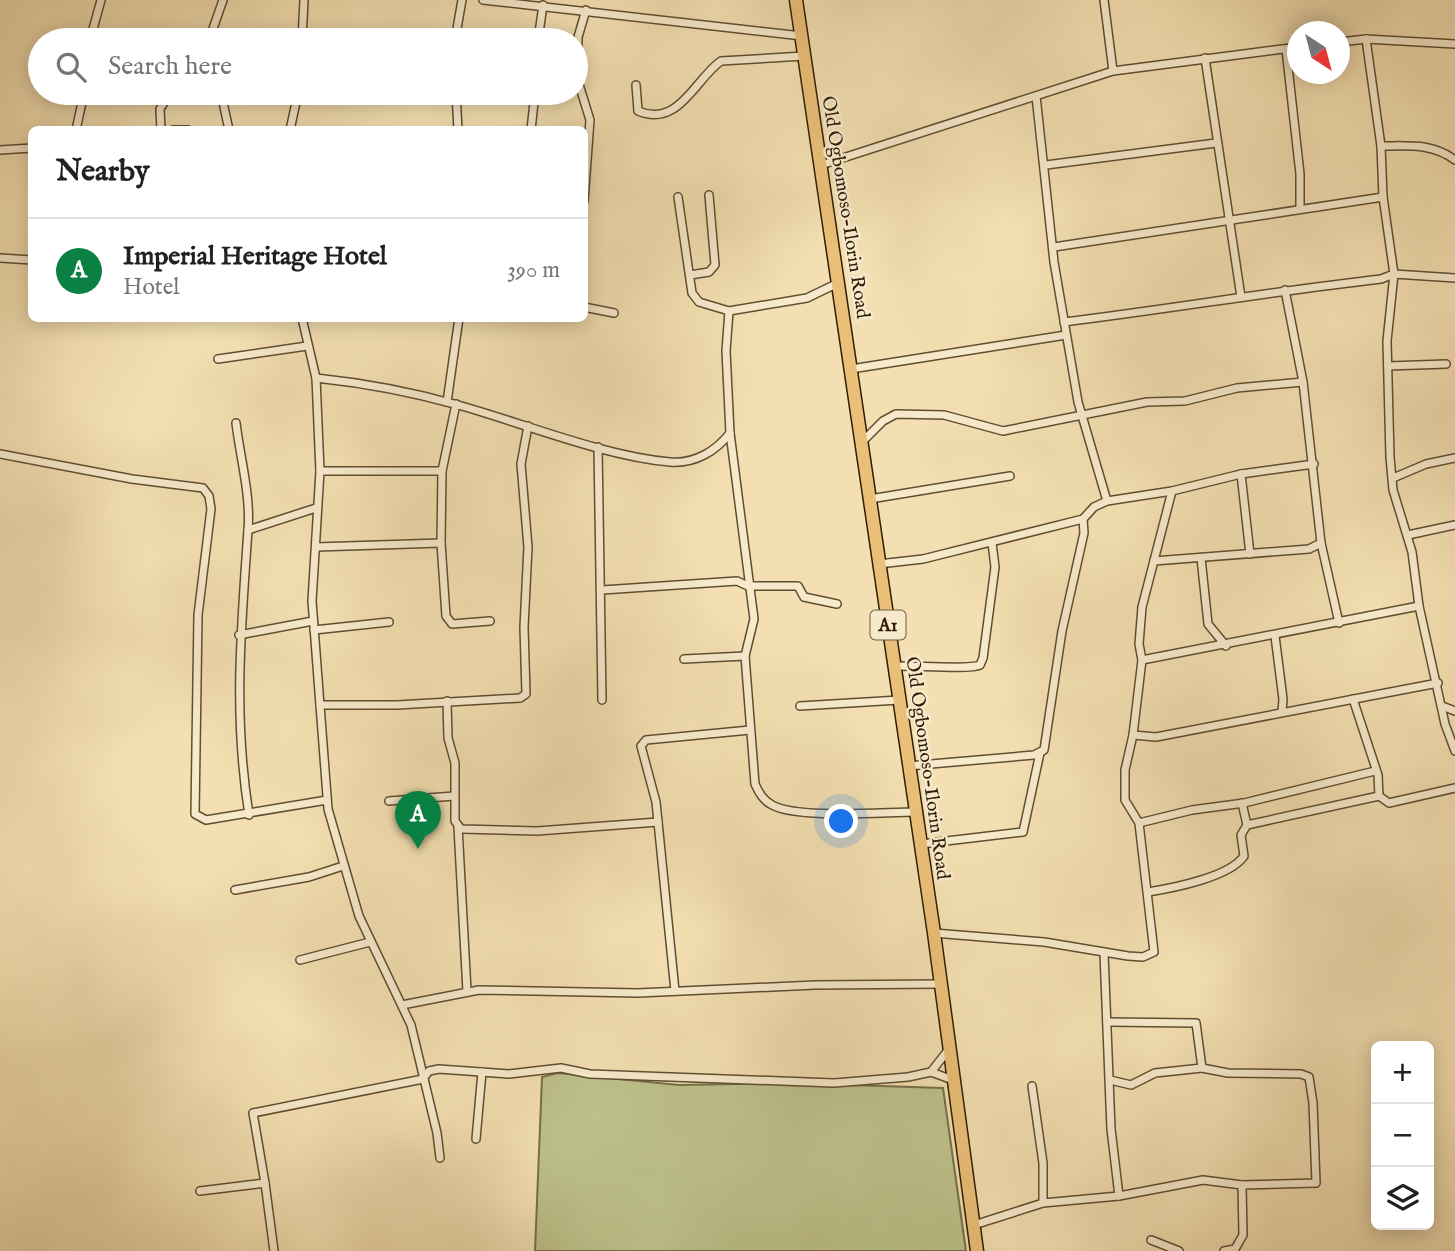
<!DOCTYPE html>
<html lang="en">
<head>
<meta charset="utf-8">
<style>
	body { margin:0; font-family:"IM FELL English",serif; background:#f2f2f2; color:#202124 }
	.controls { position:absolute; right:21px; bottom:21px; display:grid; overflow:hidden; border-radius:10px; box-shadow:0 4px 18px #0003 }
	.controls button { width:63px; height:63px; display:grid; place-items:center; padding:0; border:0; border-bottom:2px solid #e0e0e0; background:#fff; color:#202124; font:35px sans-serif }
	.compass { position:absolute; left:1287px; top:21px; width:63px; height:63px; border-radius:50%; background:#fff; box-shadow:0 4px 18px #0003; rotate:144deg }
	.you { position:absolute; left:842px; top:822px; width:24px; height:24px; margin:-18px; border:5px solid #fff; border-radius:50%; background:#1a73e8; box-shadow:0 0 0 10px #1a73e833 }
	.badge { display:grid; place-items:center; width:46px; height:46px; border-radius:50%; background:#0b8043; color:#fff; font-size:23px; font-weight:700 }
	.pin { position:absolute; translate:-50% -58px; filter:drop-shadow(0 2px 4px #0008) }
	.pin::after { content:''; position:absolute; top:37px; width:24px; height:21px; background:inherit; clip-path:polygon(0 0,100% 0,50% 100%) }
	.list { margin:0; padding:0; list-style:none }
	h2 { display:flex; justify-content:space-between; align-items:center; height:91px; margin:0; padding:0 28px; font-size:30px }
	h2 small { font-size:23px; font-weight:400; color:#757577 }
	.list li { display:grid; grid-template-columns:46px 1fr auto; gap:21px; align-items:center; box-sizing:border-box; height:105px; padding:0 28px; border-top:2px solid #e0e0e0 }
	.list b { display:block; font-size:26px; white-space:nowrap }
	.list p { margin:0; font-size:23px; white-space:nowrap; color:#757577 }
	.list em { font-size:23px; font-style:normal; color:#757577 }
	.icon { flex:none; width:38px; height:38px; fill:none; stroke:currentColor; stroke-width:2; stroke-linecap:round; stroke-linejoin:round }
	.map { position:relative; flex:none; width:1455px; height:1251px; overflow:hidden }
	.search { position:absolute; background:#fff; box-shadow:0 4px 18px #0003; left:28px; top:28px; width:560px; height:77px; display:flex; align-items:center; gap:18px; box-sizing:border-box; padding:0 24px; border-radius:38px; color:#757577; font-size:26px }
	.panel { position:absolute; background:#fff; box-shadow:0 4px 18px #0003; left:28px; top:126px; width:560px; height:196px; border-radius:10px }
	.map>svg:first-child { display:block }
</style>
</head>
<body>
<div class="map">
<svg width="1455" height="1251" viewBox="0 0 1455 1251">
	<rect width="100%" height="100%" fill="#f3dfb1"/>
	<filter id="stains"><feTurbulence type="fractalNoise" baseFrequency=".00286" numOctaves="4"/><feColorMatrix values="0 0 0 0 .2 0 0 0 0 .09 0 0 0 0 .02 0 0 0 .5 -.17"/></filter>
	<radialGradient id="worn" r=".72"><stop offset=".6" stop-color="#630" stop-opacity="0"/><stop offset="1" stop-color="#630" stop-opacity=".3"/></radialGradient>
	<polygon fill="#bdc18a" stroke="#766f48" stroke-width="2" points="558,1073 679,1085 788,1083 943,1088 966,1251 535,1251 542,1077"/>
	<g fill="none" stroke-linecap="round" stroke-linejoin="round">
		<defs>
			<g id="street">
				<polyline points="483,0 802,36"/>
				<polyline points="1104,0 1113,71"/>
				<polyline points="1366,39 1381,146 1383,197 1394,274 1387,341 1390,457 1393,490 1412,552 1419,606 1445,724 1455,751"/>
				<polyline points="90,40 101,0"/>
				<polyline points="209,40 223,0"/>
				<polyline points="302,40 304,0"/>
				<polyline points="455,40 462,0"/>
				<polyline points="538,40 543,5"/>
				<polyline points="1340,42 1366,39 1455,44"/>
				<polyline points="1286,49 1300,174 1300,209"/>
				<polyline points="1205,58 1241,297"/>
				<path d="M636 85 638 111C679 128 695 79 721 61L804 56"/>
				<polyline points="221,93 229,130"/>
				<polyline points="456,93 458,130"/>
				<polyline points="1036,96 1054,262 1078,402 1107,501"/>
				<polyline points="76,130 84,93"/>
				<polyline points="161,130 160,109 170,93"/>
				<polyline points="173,130 188,130"/>
				<polyline points="290,130 298,93"/>
				<polyline points="531,130 535,93"/>
				<path d="M1381 146C1409 146 1432 143 1455 160"/>
				<polyline points="0,150 32,148"/>
				<polyline points="821,165 1113,71 1298,47"/>
				<polyline points="1046,165 1216,143"/>
				<polyline points="678,197 692,293 699,302 729,311 807,298 838,283"/>
				<polyline points="584,201 590,120 577,78 578,37 586,10"/>
				<polyline points="1054,247 1383,197"/>
				<polyline points="0,258 32,260"/>
				<polyline points="690,275 709,272 715,265 709,195"/>
				<polyline points="584,307 614,313"/>
				<path d="M729 311 726 351 730 433 754 619 745 656 755 784C759 793 763 800 772 805 797 819 883 812 915 812"/>
				<polyline points="302,318 316,378 320,471 312,601 328,809 359,916 411,1025 437,1133 440,1158"/>
				<path d="M1064 322C1170 309 1275 291 1381 279L1394 274 1455 278"/>
				<polyline points="218,359 307,346"/>
				<polyline points="1388,366 1446,364"/>
				<polyline points="851,369 1066,335"/>
				<path d="M316 378C364 383 412 392 458 405 523 423 603 456 670 462 695 464 716 451 730 433"/>
				<polyline points="447,402 459,318"/>
				<polyline points="456,404 442,471 441,543 446,616 452,624 490,621"/>
				<path d="M236 423C240 457 251 496 248 530 241 631 233 713 249 815"/>
				<polyline points="861,443 883,421 896,414 944,415 1003,431 1147,402 1185,401 1237,388 1303,382"/>
				<polyline points="598,447 602,700"/>
				<polyline points="0,454 132,479 203,488 209,496 211,509 198,615 195,814 206,820 327,800"/>
				<polyline points="320,471 442,471"/>
				<polyline points="1241,474 1250,554"/>
				<polyline points="1393,478 1426,464 1455,458"/>
				<polyline points="870,499 1010,476"/>
				<polyline points="248,530 316,508"/>
				<polyline points="1408,535 1455,525"/>
				<polyline points="1321,543 1339,623"/>
				<polyline points="316,547 441,543"/>
				<polyline points="1201,558 1208,624 1226,646"/>
				<polyline points="1154,561 1309,549 1321,543 1303,382 1285,290"/>
				<polyline points="879,564 923,559 1083,519 1094,507 1107,501 1172,491 1241,474 1314,464"/>
				<polyline points="602,590 737,581 748,586 798,586 804,597 837,604"/>
				<polyline points="314,630 389,622"/>
				<polyline points="239,635 313,621"/>
				<polyline points="1275,636 1283,699 1282,712"/>
				<polyline points="684,659 745,656"/>
				<polyline points="1142,660 1419,606"/>
				<path d="M894 666C911 665 970 670 980 665L983 658 995 567 992 543"/>
				<polyline points="1353,699 1378,775 1379,796 1389,803 1455,788"/>
				<polyline points="447,701 448,738 455,763 455,821 461,829 537,831 658,822"/>
				<polyline points="320,705 397,705 520,698 526,694 524,627 528,547 521,464 528,426"/>
				<polyline points="800,706 899,700"/>
				<polyline points="1442,706 1455,711"/>
				<polyline points="1133,735 1156,737 1438,683"/>
				<polyline points="908,766 1034,755 1044,750 1062,631 1084,533 1083,519"/>
				<polyline points="389,801 454,796"/>
				<polyline points="1242,803 1247,825"/>
				<polyline points="1139,823 1192,810 1244,803 1375,771"/>
				<polyline points="458,827 467,991"/>
				<polyline points="921,844 1023,832 1040,753"/>
				<polyline points="235,890 309,877 343,866"/>
				<path d="M1148 892C1173 888 1230 877 1244 856L1241 835 1247 825 1379 796"/>
				<polyline points="934,933 1044,942 1128,956 1143,957 1154,952 1139,823 1125,800 1125,770 1133,735 1142,660 1139,644 1142,607 1172,491"/>
				<polyline points="1104,953 1111,1129 1119,1196"/>
				<polyline points="300,960 370,942"/>
				<polyline points="675,991 656,802 641,746 646,740 750,730"/>
				<polyline points="402,1005 479,990 638,993 815,985 940,984"/>
				<polyline points="931,1072 949,1049"/>
				<polyline points="1110,1080 1131,1085 1155,1073 1202,1068"/>
				<polyline points="1032,1086 1043,1163 1043,1203"/>
				<polyline points="476,1139 482,1072"/>
				<polyline points="265,1183 274,1251"/>
				<polyline points="200,1191 265,1183 253,1113 423,1079 429,1071 439,1069 509,1074 561,1068 590,1074 834,1083 908,1077 931,1072 953,1080"/>
				<polyline points="974,1225 1043,1203 1119,1196 1203,1180 1242,1185 1316,1183 1313,1103 1309,1077 1301,1074 1228,1073 1202,1068 1196,1023 1107,1022"/>
				<polyline points="1151,1240 1179,1251"/>
				<polyline points="1224,1251 1235,1249 1243,1235 1242,1185"/>
			</g>
			<polyline id="highway" points="796,0 934,933 977,1251"/>
		</defs>
		<use href="#street" stroke="#604e31" stroke-width="10"/>
		<use href="#highway" stroke="#2f1d06" stroke-width="15"/>
		<use href="#street" stroke="#f7eacc" stroke-width="7"/>
		<use href="#highway" stroke="#eac078" stroke-width="12"/>
	</g>
	<g text-anchor="middle" stroke-width="5" stroke-linejoin="round" paint-order="stroke">
		<rect fill="#f7eacc" stroke="#6b5a41" stroke-width="2" x="870.5" y="610.5" width="35" height="29" rx="5"/>
		<g font-size="18" font-weight="bold" fill="#2f1d06">
			<text x="888" y="631">A1</text>
		</g>
		<g font-size="19" fill="#2f1d06" stroke="#f7eacc">
			<text transform="translate(847 207) rotate(81)" y="7">Old Ogbomoso-Ilorin Road</text>
			<text transform="translate(929 768) rotate(82)" y="7">Old Ogbomoso-Ilorin Road</text>
		</g>
	</g>
	<rect width="100%" height="100%" filter="url(#stains)"/>
	<rect width="100%" height="100%" fill="url(#worn)"/>
</svg>
<div class="controls">
<button>+</button>
<button>−</button>
<button><svg class="icon" aria-label="layers" viewBox="0 0 24 24"><path d="M12 4l9 5-9 5-9-5zM3 14l9 5 9-5"/></svg></button>
</div>
<svg class="compass" viewBox="-18 -18 36 36"><path d="M0-13l5 13h-10z" fill="#e53935"/><path d="M0 13l5-13h-10z" fill="#757577"/></svg>
<div class="you"></div>
<div class="pin badge" style="left:418px;top:849px">A</div>
<div class="search"><svg class="icon" aria-label="search" viewBox="0 0 24 24"><circle cx="10" cy="10" r="6"/><path d="M15 15l6 6"/></svg>Search here</div>
<section class="panel">
<h2>Nearby<small></small></h2>
<ul class="list">
<li><span class="badge">A</span><div><b>Imperial Heritage Hotel</b><p>Hotel</p></div><em>390 m</em></li>
</ul>
</section>
</div>
</body>
</html>
